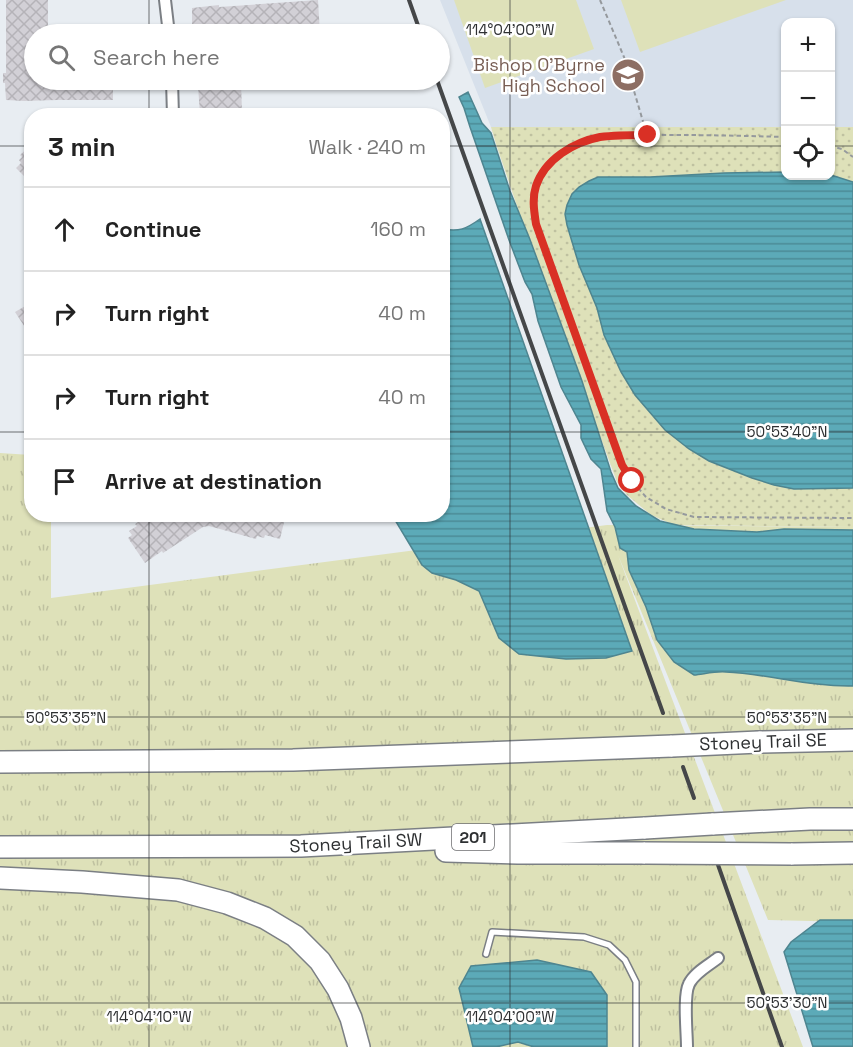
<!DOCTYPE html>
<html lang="en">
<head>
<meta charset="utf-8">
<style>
	body { margin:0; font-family:"Space Grotesk",sans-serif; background:#f2f2f2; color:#222 }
	.controls { position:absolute; right:18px; top:18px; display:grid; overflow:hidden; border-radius:12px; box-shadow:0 2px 4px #0004 }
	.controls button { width:54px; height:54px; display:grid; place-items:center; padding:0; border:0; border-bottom:2px solid #e0e0e0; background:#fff; color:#222; font:30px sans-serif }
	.stop { position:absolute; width:18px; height:18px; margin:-14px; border:4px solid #d93025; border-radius:50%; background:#fff }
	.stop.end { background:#d93025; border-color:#fff; box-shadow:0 2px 6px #0008 }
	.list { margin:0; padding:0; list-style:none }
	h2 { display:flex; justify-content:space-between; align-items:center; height:78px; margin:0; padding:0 24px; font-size:26px }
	h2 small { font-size:20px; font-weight:400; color:#767676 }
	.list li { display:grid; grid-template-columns:39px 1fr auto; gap:18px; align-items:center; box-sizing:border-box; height:84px; padding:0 24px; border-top:2px solid #e0e0e0 }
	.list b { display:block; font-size:22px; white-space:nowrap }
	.list em { font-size:20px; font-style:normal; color:#767676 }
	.icon { flex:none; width:33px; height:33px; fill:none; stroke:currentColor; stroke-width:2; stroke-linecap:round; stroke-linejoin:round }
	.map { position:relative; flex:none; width:853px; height:1047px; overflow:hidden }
	.search { position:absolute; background:#fff; box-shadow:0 2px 4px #0004; left:24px; top:24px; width:426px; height:66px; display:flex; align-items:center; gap:15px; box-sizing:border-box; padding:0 21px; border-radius:33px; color:#767676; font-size:22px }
	.panel { position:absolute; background:#fff; box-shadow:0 2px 4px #0004; left:24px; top:108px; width:426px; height:414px; border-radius:24px }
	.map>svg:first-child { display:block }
</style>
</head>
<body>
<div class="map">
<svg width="853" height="1047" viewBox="0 0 853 1047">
	<defs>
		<pattern id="grass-tufts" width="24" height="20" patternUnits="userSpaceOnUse" patternTransform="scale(1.5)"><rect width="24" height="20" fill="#dee1b9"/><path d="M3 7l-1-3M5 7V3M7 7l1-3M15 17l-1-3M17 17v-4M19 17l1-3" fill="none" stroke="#bfc1a0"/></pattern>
		<pattern id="park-dots" width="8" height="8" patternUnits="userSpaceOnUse" patternTransform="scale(1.5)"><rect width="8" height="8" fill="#dee1b9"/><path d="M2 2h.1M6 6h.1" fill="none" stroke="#bfc1a0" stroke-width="1.8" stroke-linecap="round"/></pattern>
		<pattern id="water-rules" width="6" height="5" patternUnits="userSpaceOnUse" patternTransform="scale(1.5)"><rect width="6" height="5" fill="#5caab8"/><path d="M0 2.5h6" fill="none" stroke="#4c8b96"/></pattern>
		<pattern id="building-cross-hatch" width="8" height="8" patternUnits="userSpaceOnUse" patternTransform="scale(1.5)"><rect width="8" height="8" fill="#d2d0d6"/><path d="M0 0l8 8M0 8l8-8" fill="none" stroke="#b5b3b8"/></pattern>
	</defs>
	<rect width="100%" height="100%" fill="#e8edf2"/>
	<polygon fill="#d7e0eb" points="440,0 853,0 853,127 831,127 830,22 786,22 785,127 491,127"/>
	<polygon fill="url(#grass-tufts)" points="0,453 31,455 32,514 51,515 51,598 607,525 853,527 853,922 768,920 618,555 803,1047 0,1047"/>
	<polygon fill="url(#park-dots)" points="491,127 785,127 786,176 830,176 831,127 853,127 853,527 674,525 651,515 627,495 617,482 537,265 496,144"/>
	<g fill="#dee1b9">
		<polygon points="454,0 576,0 594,49 485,88"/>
		<polygon points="621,0 786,0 640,52"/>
	</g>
	<g fill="url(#water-rules)" stroke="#4e8590" stroke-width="1.5">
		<path d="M468 92 482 123 491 133 510 191 529 237 582 381 611 472 618 488 636 506 660 521 694 529 757 532 784 529 853 530V686C810 687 769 674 726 672 716 671 704 674 694 675L674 662 657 640 646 607 629 570 627 552 620 548 615 527 607 511 601 469 591 459 581 438V425L561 387 538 321 532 294 525 282 509 240 470 127 464 108 459 97Z"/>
		<polygon points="785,172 786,176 831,175 853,182 853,488 794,489 774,485 752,478 709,461 689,449 665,430 635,395 621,372 604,335 597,308 579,265 567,225 565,214 567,205 572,194 579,187 589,181 598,177 650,177 724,173"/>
		<path d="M480 219 632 651 606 658 566 659 519 654 499 638 479 591 456 580 432 573 422 565 392 515 442 514 443 229C459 232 466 229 480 219Z"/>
		<polygon points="820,920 853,920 853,1047 813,1047 784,952 791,942"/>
		<polygon points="537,960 591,972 607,995 607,1047 534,1047 518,1042 496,1047 473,1047 459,988 471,966"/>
	</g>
	<g fill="url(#building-cross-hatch)">
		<polygon points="6,0 48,0 48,28 44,28 44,34 34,34 34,80 113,80 113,100 57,100 24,101 6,100 5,83 3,83 3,73 6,73"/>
		<polygon points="318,0 320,34 194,34 194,27 192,27 192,8 219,5 219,7"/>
		<polygon points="201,80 236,80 237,84 241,83 242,111 200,114 198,86 201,86"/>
		<polygon points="32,144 32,173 26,178 16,168 21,163 19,160 22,157 20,155"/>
		<polygon points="32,302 32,338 15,312"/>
		<polygon points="137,514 286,514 280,539 265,535 264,538 257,536 256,539 209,526 203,527 163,553 162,551 145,563 128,538 132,535 129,531 137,526 135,524 141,520"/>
	</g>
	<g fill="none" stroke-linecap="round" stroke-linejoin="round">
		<defs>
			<polyline id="service" points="486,954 492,932 584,937 609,945 625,960 636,982 636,1047"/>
			<g id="minor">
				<polyline points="165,0 169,34"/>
				<polyline points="172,80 173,116"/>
				<path d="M687 1047C687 1032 683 996 689 984 694 973 709 965 718 958"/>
			</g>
			<g id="motorway">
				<polyline points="759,742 853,740"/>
				<polyline points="0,762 293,760 672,746"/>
				<polyline points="712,824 810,819 853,819"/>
				<polyline points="0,847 301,846 645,828"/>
				<polyline points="446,851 518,853 645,853"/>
				<polyline points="791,854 853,853"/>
				<polyline points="0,878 82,882 178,890 227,903 265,918 295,936 320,961 338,989 351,1018 359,1047"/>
			</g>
		</defs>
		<use href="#service" stroke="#7b7f84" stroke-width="8"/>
		<use href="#minor" stroke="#7b7f84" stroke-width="14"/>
		<use href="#motorway" stroke="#7b7f84" stroke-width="24"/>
		<g stroke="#95999d" stroke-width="2" stroke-dasharray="4.5 3" stroke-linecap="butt">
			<polyline points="600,0 624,57 647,135"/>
			<path d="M786 137C749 136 712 135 675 135 648 135 595 132 571 146 565 150 559 156 553 161 533 181 532 197 536 223L622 465 632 481 646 497 666 509 694 517 853 518"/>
			<polyline points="830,146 842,149 853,157"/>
		</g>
		<use href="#service" stroke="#fff" stroke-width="5"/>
		<use href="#minor" stroke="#fff" stroke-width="10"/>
		<use href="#motorway" stroke="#fff" stroke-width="21"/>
		<g stroke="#454749" stroke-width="4">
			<polyline points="409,0 421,34"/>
			<polyline points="437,80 663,713"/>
			<polyline points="683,767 694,798"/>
			<polyline points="717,862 782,1047"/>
		</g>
		<defs>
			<g id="motorway-bridge">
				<polyline points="672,746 759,742"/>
				<polyline points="645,828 712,824"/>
				<polyline points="645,853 791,854"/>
			</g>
		</defs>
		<use href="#motorway-bridge" stroke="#7b7f84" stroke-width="24" stroke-linecap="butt"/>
		<use href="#motorway-bridge" stroke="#fff" stroke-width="21"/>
	</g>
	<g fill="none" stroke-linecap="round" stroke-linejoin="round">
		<path stroke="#d93025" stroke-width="8" d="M632 481 622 465 536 224C534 211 532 198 536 186 545 159 574 142 600 137 616 135 632 135 648 135"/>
	</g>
	<path fill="none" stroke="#2e3032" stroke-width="1.5" stroke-opacity="0.45" d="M149 0V34M510 0V1047M149 80V116M0 146H32M442 146H786M830 146H853M0 432H32M442 432H853M149 514V1047M0 717H853M0 1003H853"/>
	<defs>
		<symbol id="school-disc" viewBox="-11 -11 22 22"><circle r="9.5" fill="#8d6e63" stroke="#fff"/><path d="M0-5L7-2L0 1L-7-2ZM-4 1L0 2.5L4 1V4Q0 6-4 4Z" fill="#fff"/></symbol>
	</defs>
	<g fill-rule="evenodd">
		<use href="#school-disc" x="609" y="56" width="38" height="38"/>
	</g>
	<g text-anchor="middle" stroke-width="5" stroke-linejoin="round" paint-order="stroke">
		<rect fill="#fff" stroke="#6d6e70" stroke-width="1.5" x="452" y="824" width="42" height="26" rx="4.5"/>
		<g font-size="16" font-weight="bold" fill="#2e3032">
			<text x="473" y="843">201</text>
		</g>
		<g font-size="18" fill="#785e54" stroke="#fff" text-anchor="end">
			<text x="605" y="71">Bishop O'Byrne<tspan x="605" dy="21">High School</tspan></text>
		</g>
		<g font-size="18" fill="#2e3032" stroke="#fff">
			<text transform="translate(763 742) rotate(-2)" y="6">Stoney Trail SE</text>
			<text transform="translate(356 843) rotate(-3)" y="6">Stoney Trail SW</text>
		</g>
	</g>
	<g font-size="15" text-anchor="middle" fill="#2e3032" stroke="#fff" stroke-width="5" stroke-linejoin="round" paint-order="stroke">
		<text x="510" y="35">114°04'00"W</text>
		<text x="787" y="437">50°53'40"N</text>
		<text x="66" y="723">50°53'35"N</text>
		<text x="787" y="723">50°53'35"N</text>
		<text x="787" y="1008">50°53'30"N</text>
		<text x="149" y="1022">114°04'10"W</text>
		<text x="510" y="1022">114°04'00"W</text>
	</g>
</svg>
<div class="controls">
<button>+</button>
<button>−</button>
<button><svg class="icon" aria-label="locate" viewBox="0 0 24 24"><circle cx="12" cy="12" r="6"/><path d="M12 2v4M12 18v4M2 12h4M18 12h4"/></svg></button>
</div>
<div class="stop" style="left:632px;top:481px"></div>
<div class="stop end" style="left:648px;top:135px"></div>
<div class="search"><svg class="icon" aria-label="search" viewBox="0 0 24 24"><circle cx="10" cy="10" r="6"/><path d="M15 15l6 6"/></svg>Search here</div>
<section class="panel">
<h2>3 min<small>Walk · 240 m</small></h2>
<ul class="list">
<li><svg class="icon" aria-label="ahead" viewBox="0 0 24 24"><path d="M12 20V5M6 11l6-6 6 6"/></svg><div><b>Continue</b></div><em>160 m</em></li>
<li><svg class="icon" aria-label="right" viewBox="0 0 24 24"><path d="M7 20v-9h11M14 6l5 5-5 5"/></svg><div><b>Turn right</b></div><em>40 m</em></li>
<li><svg class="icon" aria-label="right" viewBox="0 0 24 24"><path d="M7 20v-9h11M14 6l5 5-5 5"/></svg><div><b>Turn right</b></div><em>40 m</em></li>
<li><svg class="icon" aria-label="arrive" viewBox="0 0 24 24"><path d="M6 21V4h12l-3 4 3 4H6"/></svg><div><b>Arrive at destination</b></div></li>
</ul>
</section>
</div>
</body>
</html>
